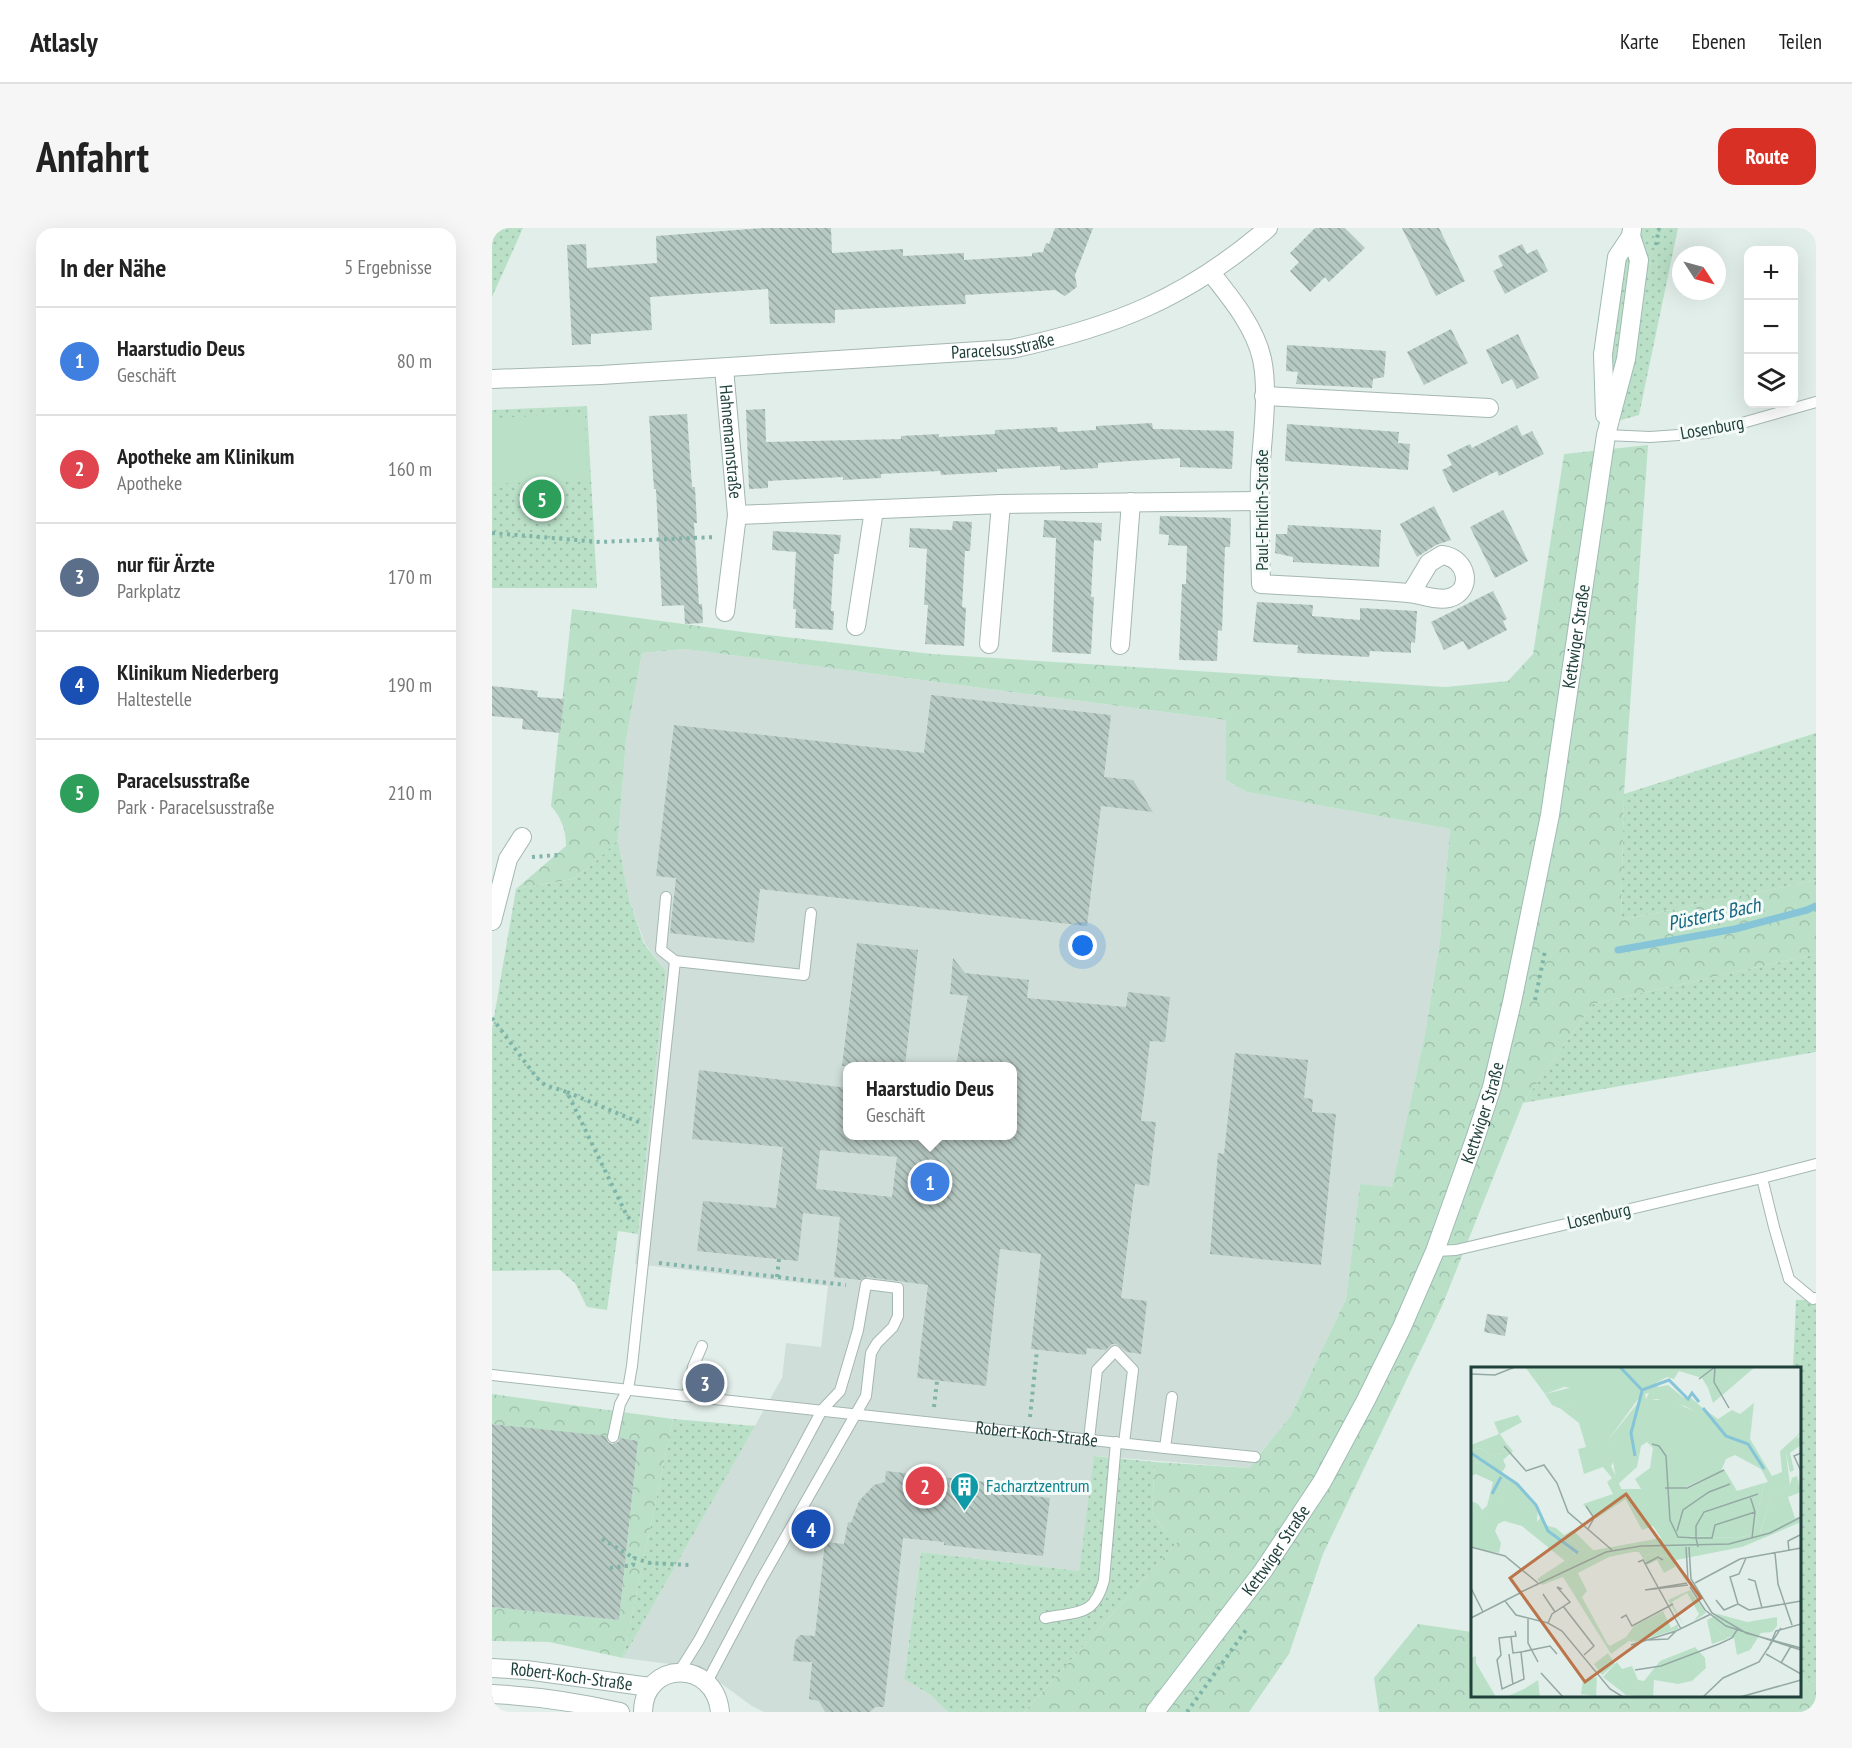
<!DOCTYPE html>
<html lang="de">
<head>
<meta charset="utf-8">
<style>
	body { margin:0; font-family:"PT Sans Narrow",sans-serif; background:#f6f6f6; color:#222 }
	.controls { position:absolute; right:18px; top:18px; display:grid; overflow:hidden; border-radius:12px; box-shadow:0 6px 24px #0002 }
	.controls button { width:54px; height:54px; display:grid; place-items:center; padding:0; border:0; border-bottom:2px solid #e0e0e0; background:#fff; color:#222; font:30px sans-serif }
	.compass { position:absolute; left:1180px; top:18px; width:54px; height:54px; border-radius:50%; background:#fff; box-shadow:0 6px 24px #0002; rotate:126deg }
	.you { position:absolute; left:591px; top:718px; width:21px; height:21px; margin:-15px; border:4px solid #fff; border-radius:50%; background:#1a73e8; box-shadow:0 0 0 9px #1a73e833 }
	.badge { display:grid; place-items:center; width:39px; height:39px; border-radius:50%; background:#d93025; color:#fff; font-size:20px; font-weight:700 }
	.pin { position:absolute; translate:-50% -50%; border:3px solid #fff; box-shadow:0 2px 6px #0006 }
	.popup { position:absolute; left:351px; top:834px; width:174px; height:78px; box-sizing:border-box; display:grid; place-content:center; border-radius:12px; background:#fff; filter:drop-shadow(0 2px 4px #0005); font-size:20px; white-space:nowrap; color:#767676 }
	.popup b { font-size:22px; color:#222 }
	.popup::after { content:''; position:absolute; left:50%; top:100%; margin-left:-12px; border:12px solid transparent; border-top-color:#fff }
	.list { margin:0; padding:0; list-style:none }
	h2 { display:flex; justify-content:space-between; align-items:center; height:78px; margin:0; padding:0 24px; font-size:26px }
	h2 small { font-size:20px; font-weight:400; color:#767676 }
	.list li { display:grid; grid-template-columns:39px 1fr auto; gap:18px; align-items:center; box-sizing:border-box; height:108px; padding:0 24px; border-top:2px solid #e0e0e0 }
	.list b { display:block; font-size:22px; white-space:nowrap }
	.list p { margin:0; font-size:20px; white-space:nowrap; color:#767676 }
	.list em { font-size:20px; font-style:normal; color:#767676 }
	.icon { flex:none; width:33px; height:33px; fill:none; stroke:currentColor; stroke-width:2; stroke-linecap:round; stroke-linejoin:round }
	.map { position:relative; flex:none; width:1324px; height:1484px; overflow:hidden; border-radius:18px }
	header { display:flex; align-items:center; gap:36px; box-sizing:border-box; height:84px; padding:0 30px; background:#fff; border-bottom:2px solid #e0e0e0 }
	header strong { font-size:28px }
	nav { display:flex; gap:33px; margin-inline-start:auto; font-size:21px }
	.intro { display:flex; align-items:center; justify-content:space-between; box-sizing:border-box; height:144px; padding:0 36px }
	h1 { margin:0; font-size:42px }
	.button { padding:15px 27px; border-radius:18px; background:#d93025; color:#fff; font-size:21px; font-weight:700 }
	main { display:flex; gap:36px; padding:0 36px }
	aside { flex:1; background:#fff; border-radius:18px; box-shadow:0 6px 24px #0002 }
	.map>svg:first-child { display:block }
</style>
</head>
<body>
<header>
<strong>Atlasly</strong>
<nav><a>Karte</a><a>Ebenen</a><a>Teilen</a></nav>
</header>
<div class="intro"><h1>Anfahrt</h1><a class="button">Route</a></div>
<main>
<aside>
<h2>In der Nähe<small>5 Ergebnisse</small></h2>
<ul class="list">
<li><span class="badge" style="background:#3f7fe0">1</span><div><b>Haarstudio Deus</b><p>Geschäft</p></div><em>80 m</em></li>
<li><span class="badge" style="background:#e0444e">2</span><div><b>Apotheke am Klinikum</b><p>Apotheke</p></div><em>160 m</em></li>
<li><span class="badge" style="background:#5c6f8a">3</span><div><b>nur für Ärzte</b><p>Parkplatz</p></div><em>170 m</em></li>
<li><span class="badge" style="background:#1a4fb4">4</span><div><b>Klinikum Niederberg</b><p>Haltestelle</p></div><em>190 m</em></li>
<li><span class="badge" style="background:#2e9e5b">5</span><div><b>Paracelsusstraße</b><p>Park · Paracelsusstraße</p></div><em>210 m</em></li>
</ul>
</aside>
<div class="map">
<svg width="1324" height="1484" viewBox="0 0 1324 1484">
	<defs>
		<pattern id="grass-dots" width="8" height="8" patternUnits="userSpaceOnUse" patternTransform="scale(1.5)"><rect width="8" height="8" fill="#bae1c8"/><path d="M2 2h.1M6 6h.1" fill="none" stroke="#a0c2ad" stroke-width="1.8" stroke-linecap="round"/></pattern>
		<pattern id="forest-crowns" width="20" height="18" patternUnits="userSpaceOnUse" patternTransform="scale(1.5)"><rect width="20" height="18" fill="#bae1c8"/><path d="M2 6a3 3 0 1 1 6 0M12 15a3 3 0 1 1 6 0" fill="none" stroke="#a0c2ad"/></pattern>
		<pattern id="building-back-hatch" width="6" height="6" patternUnits="userSpaceOnUse" patternTransform="scale(1.5)"><rect width="6" height="6" fill="#b7c9c3"/><path d="M-1 5l2 2M0 0l6 6M5-1l2 2" fill="none" stroke="#94a5a0"/></pattern>
	</defs>
	<rect width="100%" height="100%" fill="#e2eeea"/>
	<path fill="#d0ded9" fill-rule="evenodd" d="M193 421 734 492V552L755 564 958 601 948 712 933 806 900 960 868 956 854 1071 799 1187 757 1240 603 1228 587 1343 429 1324 412 1451 437 1466 456 1484H272L260 1478 208 1440 131 1430 290 1150 294 1115 329 1119 336 1058 143 1036 174 743 153 716 136 667 126 612 134 512 150 425ZM356 838H520V908H356Z"/>
	<g fill="url(#grass-dots)">
		<polygon points="0,0 31,0 0,69"/>
		<polygon points="1141,0 1186,0 1147,187 1122,194 1114,126 1129,33"/>
		<polygon points="95,178 105,360 0,360 0,182"/>
		<polygon points="1324,505 1324,652 1129,692 1132,566"/>
		<polygon points="126,612 136,667 152,716 174,743 146,1006 126,1003 115,1082 95,1079 83,1055 68,1042 0,1043 0,801 24,661 81,651 100,637"/>
		<polygon points="1324,726 1324,824 1031,875 1101,776"/>
		<polygon points="1304,1072 1324,1072 1324,1454 1308,1451 1308,1140 1301,1140"/>
		<polygon points="181,1191 263,1198 131,1430"/>
		<polygon points="602,1228 663,1234 660,1284 670,1300 688,1311 532,1484 456,1484 437,1466 412,1451 429,1324 587,1343"/>
	</g>
	<g fill="url(#forest-crowns)">
		<path d="M1156 217 1132 566 1129 692 1324 652V726L1101 776 1031 875 950 1078 831 1326 797 1426 757 1484H532L687 1312 670 1300 660 1284 663 1234 757 1240 799 1187 854 1071 868 956 900 959 933 806 948 712 958 601 755 564 734 552V492L193 421 150 425 134 512 126 612 100 637 81 651 24 661 74 618C74 602 70 591 59 578L80 381 251 404 440 426 953 459 1016 453 1041 426 1072 226Z"/>
		<polygon points="0,1166 181,1191 131,1430 57,1414 0,1413 0,1379 127,1392 146,1213 0,1196"/>
		<polygon points="926,1396 980,1404 981,1468 1308,1468 1308,1451 1324,1454 1324,1484 887,1484 882,1450"/>
	</g>
	<polygon fill="#bae1c8" points="93,186 95,252 0,256 0,190"/>
	<g fill="none" stroke-linecap="round" stroke-linejoin="round">
		<polyline stroke="#86c4d7" stroke-width="7" points="1126,722 1243,701 1315,682 1324,678"/>
	</g>
	<g fill="url(#building-back-hatch)" fill-rule="evenodd">
		<polygon points="273,0 339,0 340,25 411,21 411,28 472,25 472,32 540,28 540,25 551,24 554,15 557,16 563,0 601,0 583,47 585,59 573,68 563,62 473,67 474,76 343,82 343,95 278,96 276,61 158,69 160,102 99,106 99,116 80,117 75,17 94,16 95,40 165,35 164,8"/>
		<polygon points="823,0 853,0 873,20 837,54 833,49 818,64 798,43 807,34 798,25"/>
		<polygon points="910,0 947,0 973,53 944,68"/>
		<polygon points="1030,16 1035,26 1045,21 1056,43 1013,66 1001,43 1011,38 1006,28"/>
		<polygon points="959,101 976,135 932,157 915,124"/>
		<polygon points="1026,106 1047,150 1025,161 1020,151 1010,156 994,122"/>
		<polygon points="795,117 894,123 892,149 881,151 880,160 804,156 806,144 794,143"/>
		<polygon points="273,181 274,214 409,211 409,208 447,206 447,209 503,206 503,202 565,199 566,204 604,202 604,198 660,195 661,201 742,203 740,241 688,239 688,230 606,235 606,240 568,242 568,238 505,241 505,244 449,247 448,243 389,246 389,250 351,252 351,249 276,253 276,260 257,261 254,182"/>
		<polygon points="195,186 200,259 203,259 205,295 202,295 207,376 210,376 211,395 193,396 192,377 194,377 170,378 164,261 162,261 157,188"/>
		<polygon points="795,196 907,204 906,215 918,216 916,242 793,233"/>
		<polygon points="1025,197 1030,208 1040,203 1052,226 1007,248 1005,243 961,265 950,242 960,237 955,227 978,216 980,220"/>
		<polygon points="942,278 959,312 944,317 925,329 908,296"/>
		<polygon points="1011,282 1036,333 1003,350 978,299"/>
		<polygon points="668,288 739,290 738,319 733,319 730,403 726,402 725,433 687,432 690,356 694,356 695,318 676,317 677,307 667,306"/>
		<polygon points="552,292 610,295 609,313 602,312 599,369 602,369 599,426 560,424 564,310 551,309"/>
		<polygon points="461,293 480,294 478,323 473,323 470,379 474,380 472,418 433,416 436,377 432,377 435,321 417,319 418,300 460,302"/>
		<polygon points="796,297 889,302 887,339 801,334 801,329 783,325 784,306 795,306"/>
		<polygon points="281,303 349,307 347,326 342,326 339,383 342,383 341,402 303,400 304,381 301,381 304,324 280,322"/>
		<polygon points="1001,363 1015,391 1011,393 1015,402 976,422 971,413 952,422 939,394"/>
		<polygon points="765,374 821,377 820,388 868,392 868,380 925,383 923,415 919,414 919,425 878,423 877,429 805,425 806,417 761,414"/>
		<polygon points="0,458 46,463 45,469 72,471 68,505 30,501 31,491 0,488"/>
		<polygon points="439,467 619,487 612,549 641,552 661,584 609,578 595,698 268,661 262,715 178,705 184,650 164,648 182,497 432,525"/>
		<polygon points="365,715 426,722 413,838 350,838"/>
		<path d="M461 730 473 745 537 752 535 770 634 779 636 764 678 769 673 814 658 813 649 893 664 894 657 958 643 956 629 1070 655 1073 649 1126 635 1124 624 1116H620L614 1122 595 1120 594 1127 539 1121 549 1026 508 1021 494 1158 425 1150 436 1057 375 1049 368 1052 342 1049 348 989 311 985 306 1033 205 1023 211 973 284 980 291 919 200 911 207 842 356 860V908H520V838H464L476 768 458 766ZM328 922 405 929 400 969 324 961Z"/>
		<polygon points="743,825 816,832 812,870 821,871 820,884 844,886 829,1037 718,1026 726,925 732,926"/>
		<polygon points="995,1086 1016,1089 1013,1108 992,1104"/>
		<polygon points="0,1196 114,1208 116,1214 120,1216 126,1214 128,1210 146,1213 127,1392 0,1379"/>
		<polygon points="394,1243 493,1254 492,1262 558,1270 551,1328 452,1317 452,1314 411,1310 392,1479 383,1479 378,1484 333,1484 327,1473 317,1471 320,1434 301,1433 303,1413 308,1407 323,1408 333,1314 352,1316 356,1294 359,1295 367,1273 382,1257 393,1254"/>
	</g>
	<g fill="none" stroke-linecap="round" stroke-linejoin="round">
		<defs>
			<g id="service">
				<polyline points="1114,207 1158,209 1215,205 1324,174"/>
				<polyline points="174,669 169,722 183,733"/>
				<polyline points="1270,950 1282,999 1297,1051 1321,1071 1324,1070"/>
				<polyline points="943,1023 964,1022 1270,950 1324,936"/>
				<path id="s1" d="M0 1147 673 1220 680 1169"/>
				<polyline points="195,1168 201,1139 210,1118"/>
				<polyline points="121,1209 128,1176 136,1161 140,1138 183,733 312,747 319,685"/>
				<polyline points="597,1211 605,1142 623,1123 641,1142 632,1215"/>
				<polyline points="673,1220 763,1229"/>
				<path d="M553 1390C585 1383 602 1390 612 1352L624 1214"/>
				<polyline points="187,1444 207,1412 330,1182 348,1163 366,1102 374,1056 406,1060 406,1088 401,1099 385,1115 379,1125 374,1168 269,1352 215,1454"/>
			</g>
			<g id="minor">
				<path d="M719 45C739 70 763 99 770 131 777 164 770 212 768 246 767 282 768 319 769 356 818 359 867 361 916 365 929 366 944 373 957 370 982 363 976 330 950 327L937 335 919 365"/>
				<path id="s2" d="M232 140 245 287 509 276 767 273"/>
				<path id="s3" d="M0 151 109 147 519 121C622 99 695 70 776 0"/>
				<polyline points="772,168 997,180"/>
				<polyline points="233,384 245,287"/>
				<polyline points="364,398 382,282"/>
				<polyline points="497,416 509,276"/>
				<polyline points="628,417 639,274"/>
				<polyline points="0,693 16,631 30,609"/>
			</g>
			<g id="tertiary">
				<path id="s4" d="M0 1440 34 1442 158 1459"/>
				<path d="M0 1466C44 1468 85 1474 128 1484"/>
				<path d="M151 1484C152 1432 223 1431 228 1484"/>
			</g>
			<g id="secondary">
				<polyline points="1113,187 1111,126 1125,29 1139,8 1140,1"/>
				<path id="s5" d="M663 1484 771 1343 830 1254 874 1172 910 1099 943 1023 983 911 1000 859 1020 774 1058 587 1114 207 1134 131 1147 32 1139 8"/>
			</g>
		</defs>
		<use href="#service" stroke="#a4b7b2" stroke-width="12"/>
		<use href="#minor" stroke="#a4b7b2" stroke-width="20"/>
		<use href="#tertiary" stroke="#a4b7b2" stroke-width="20"/>
		<use href="#secondary" stroke="#a0bbb3" stroke-width="20"/>
		<g stroke="#80b4a8" stroke-width="4" stroke-dasharray="3 4.5" stroke-linecap="butt">
			<polyline points="1164,17 1167,0"/>
			<polyline points="0,305 108,314 224,309"/>
			<polyline points="40,629 66,627"/>
			<polyline points="1043,772 1053,723"/>
			<polyline points="0,790 45,850 53,857 75,864 135,988 139,992"/>
			<polyline points="75,864 151,896"/>
			<polyline points="167,1035 354,1057"/>
			<polyline points="285,1049 287,1031"/>
			<polyline points="442,1179 445,1153"/>
			<polyline points="538,1189 545,1122"/>
			<polyline points="110,1311 142,1330"/>
			<polyline points="118,1340 141,1337 142,1330 158,1335 197,1337"/>
			<polyline points="695,1484 754,1402"/>
		</g>
		<use href="#service" stroke="#fff" stroke-width="10"/>
		<use href="#minor" stroke="#fff" stroke-width="18"/>
		<use href="#tertiary" stroke="#fff" stroke-width="18"/>
		<use href="#secondary" stroke="#fff" stroke-width="18"/>
	</g>
	<defs>
		<symbol id="building-pin" viewBox="-11 -11 22 30"><path d="M0 17L-7.5 6A9.5 9.5 0 1 1 7.5 6Z" fill="#0f9aa8" stroke="#f4faf7"/><path d="M-4-6H4V6H1V3H-1V6H-4ZM-2.5-4.3h1.7v1.8h-1.7ZM.8-4.3h1.7v1.8H.8ZM-2.5-1h1.7V.8h-1.7ZM.8-1h1.7V.8H.8Z" fill="#fff"/></symbol>
	</defs>
	<g fill-rule="evenodd">
		<use href="#building-pin" x="456" y="1242" width="33" height="45"/>
	</g>
	<g text-anchor="middle" stroke-width="6" stroke-linejoin="round" paint-order="stroke">
		<g font-size="18" fill="#20413b" stroke="#f4faf7">
			<text dy="6" stroke="none"><textPath href="#s3" startOffset="512">Paracelsusstraße</textPath></text>
			<text transform="translate(1220 200) rotate(-10)" y="6">Losenburg</text>
			<text dy="6" stroke="none"><textPath href="#s2" startOffset="74">Hahnemannstraße</textPath></text>
			<text transform="translate(770 282) rotate(-90)" y="6">Paul-Ehrlich-Straße</text>
			<text dy="6" stroke="none"><textPath href="#s5" startOffset="1174">Kettwiger Straße</textPath></text>
			<text dy="6" stroke="none"><textPath href="#s5" startOffset="688">Kettwiger Straße</textPath></text>
			<text transform="translate(1107 988) rotate(-13)" y="6">Losenburg</text>
			<text dy="6" stroke="none"><textPath href="#s1" startOffset="548">Robert-Koch-Straße</textPath></text>
			<text dy="6" stroke="none"><textPath href="#s5" startOffset="202">Kettwiger Straße</textPath></text>
			<text dy="6" stroke="none"><textPath href="#s4" startOffset="80">Robert-Koch-Straße</textPath></text>
		</g>
		<g font-size="18" fill="#0d838f" stroke="#f4faf7" text-anchor="start">
			<text x="494" y="1264">Facharztzentrum</text>
		</g>
		<g font-size="20" font-style="italic" fill="#156682" stroke="#f4faf7">
			<text transform="translate(1222 686) rotate(-12)" y="7">Püsterts Bach</text>
		</g>
	</g>
	<g transform="translate(979 1139)">
		<rect width="330" height="330" fill="#e2eeea"/>
		<path d="M54 0H243V18L237 21 231 11 208 4 203 12 196 10 185 16 187 20 197 18 213 31 219 30 233 42 230 48 214 39 186 32 174 34 182 18 170 28 138 72 143 93 140 99 155 132 124 152 112 137 142 127 136 115 141 111 132 100 113 107 107 82 115 80 108 56 90 42 112 22 93 20 74 27ZM330 69V78L319 86 323 103 319 105 315 86 320 75ZM35 76 42 84 32 93 35 99 31 105 20 103 14 94 0 98V83L9 81 21 89 31 86ZM326 109 330 125 317 130 324 151 289 167 301 125 319 118 321 111ZM48 131 58 133 67 141 66 155 104 187 94 194 51 159 33 154 27 157 24 164 30 176 28 186 0 181V134L7 137 16 150 22 134ZM102 163 124 185H113L93 168ZM178 187 205 190 204 200 193 206 186 193 176 198 173 193ZM192 244 200 261 207 257V262L165 275 155 270 163 259ZM236 253 254 270 258 271 241 277ZM137 286 144 297 131 308 123 297ZM5 289V296L25 330H0V291ZM126 310 125 329 110 327 112 313ZM67 313 69 330H35L53 322Z" fill="#bae1c8"/>
		<path d="M106 15 113 22 90 42 81 38 74 27 98 21ZM182 18 186 24 174 27 175 33H198L230 47 233 42 247 52 261 43 269 47 283 36 279 72 301 109 311 105 309 84 330 65 315 86 319 118 301 126 289 166 324 151 330 150V155L271 180 205 193V190L178 187 173 193 168 185H162L138 190 107 206 116 224 111 230 136 276 139 279 155 270 165 275 158 274 140 287 92 210 71 218 66 212 104 187 87 172 74 169 66 155 69 151 77 159 85 161 113 185 190 171 182 159 171 163 149 122H170L164 112 179 101 182 81 176 75 170 79 166 100 146 118 138 72 166 37 170 22ZM264 88 290 102 297 115 293 116 282 167 266 171 209 169 197 128 250 104 255 92ZM47 48 51 55 29 67 35 76 31 86 21 89 9 81 0 83V78L28 67 23 55ZM14 94 20 103 31 105 46 117 67 141 58 133 23 134 16 151 11 143 16 139 22 115 5 107 0 109V98ZM219 223 235 246 223 254 228 247 216 226 201 235 212 258 197 233ZM247 247 276 255 306 250V259L301 265 290 266 279 283 266 288 263 271 254 270 236 253ZM224 280 234 291 235 301 221 314 207 317 183 313 182 330 155 328 132 310 146 295 151 302 161 299 167 313 173 314 189 294Z" fill="#bae1c8" fill-rule="evenodd"/>
		<path d="M243 0H284L242 36 237 21 243 18ZM253 102 266 124 293 116 282 167 266 171 209 169 199 152 195 123 216 121Z" fill="#bae1c8"/>
		<path fill="none" stroke="#86c4d7" stroke-width="3" d="M149 0 171 23 198 13 217 32 221 26 228 35M232 41 255 69 277 77 293 102M0 86 46 117 65 138 77 164 107 186M164 89 160 66 171 24M21 127 30 110"/>
		<path fill="none" stroke="#94a9a4" stroke-width="1.5" d="M244 0 243 15 258 41M0 7 24 8 44 0M228 12 244 0M181 77 188 79 195 89 199 153 207 170 225 171 227 180M33 79 55 104 73 98 86 116 97 145 141 183M330 86 323 89 330 104M194 121H216L253 103M279 129 284 145 281 171M115 139 123 151 117 162M284 145 244 158 241 171H225V159L233 145 287 127M206 164 212 143 238 125 259 117M0 180 34 189 67 216M215 180 217 213M218 180 220 212 241 246 275 266 330 281M318 184 317 174 329 168M304 186 307 217 321 258M167 195 172 193 210 262M174 197 187 190 192 193M277 212 284 214 291 241M216 216 174 223 217 218M224 216 269 192 330 181M219 220 234 243 255 259 330 283M0 221 12 245M50 225 135 185 170 179 258 177 299 166 330 150M72 227 84 245M245 233 253 243 267 237M34 234 45 248 77 256 91 264 139 322 152 330M267 237 278 243 330 234M267 237 259 210 268 207 275 191M92 239 123 279 113 288M0 251 51 225M150 251 155 248 161 259 202 237M57 252V276L67 295M77 256 81 247 99 235 86 220 91 222M44 264 45 269 28 271 30 288 26 293 31 322 53 312 50 285 79 279 86 287M40 270 42 286 50 285M176 273 197 272 205 264M160 278 205 264 240 247M297 282 305 264 330 257M38 287 42 318M295 287 330 307M310 296 320 279M164 303 190 299 248 277 261 271 266 263M70 306 92 330M232 330 252 311 288 295 310 261M269 330 330 313"/>
		<path fill="#bb754a" fill-opacity="0.15" stroke="#bb754a" stroke-width="3" d="M155 127 230 231 114 315 39 211Z"/>
		<rect width="330" height="330" fill="none" stroke="#20413b" stroke-width="3"/>
	</g>
</svg>
<div class="controls">
<button>+</button>
<button>−</button>
<button><svg class="icon" aria-label="layers" viewBox="0 0 24 24"><path d="M12 4l9 5-9 5-9-5zM3 14l9 5 9-5"/></svg></button>
</div>
<svg class="compass" viewBox="-18 -18 36 36"><path d="M0-13l5 13h-10z" fill="#e53935"/><path d="M0 13l5-13h-10z" fill="#767676"/></svg>
<div class="you"></div>
<div class="pin badge" style="left:438px;top:954px;background:#3f7fe0">1</div>
<div class="popup"><b>Haarstudio Deus</b>Geschäft</div>
<div class="pin badge" style="left:433px;top:1258px;background:#e0444e">2</div>
<div class="pin badge" style="left:213px;top:1155px;background:#5c6f8a">3</div>
<div class="pin badge" style="left:319px;top:1301px;background:#1a4fb4">4</div>
<div class="pin badge" style="left:50px;top:271px;background:#2e9e5b">5</div>
</div>
</main>
</body>
</html>
